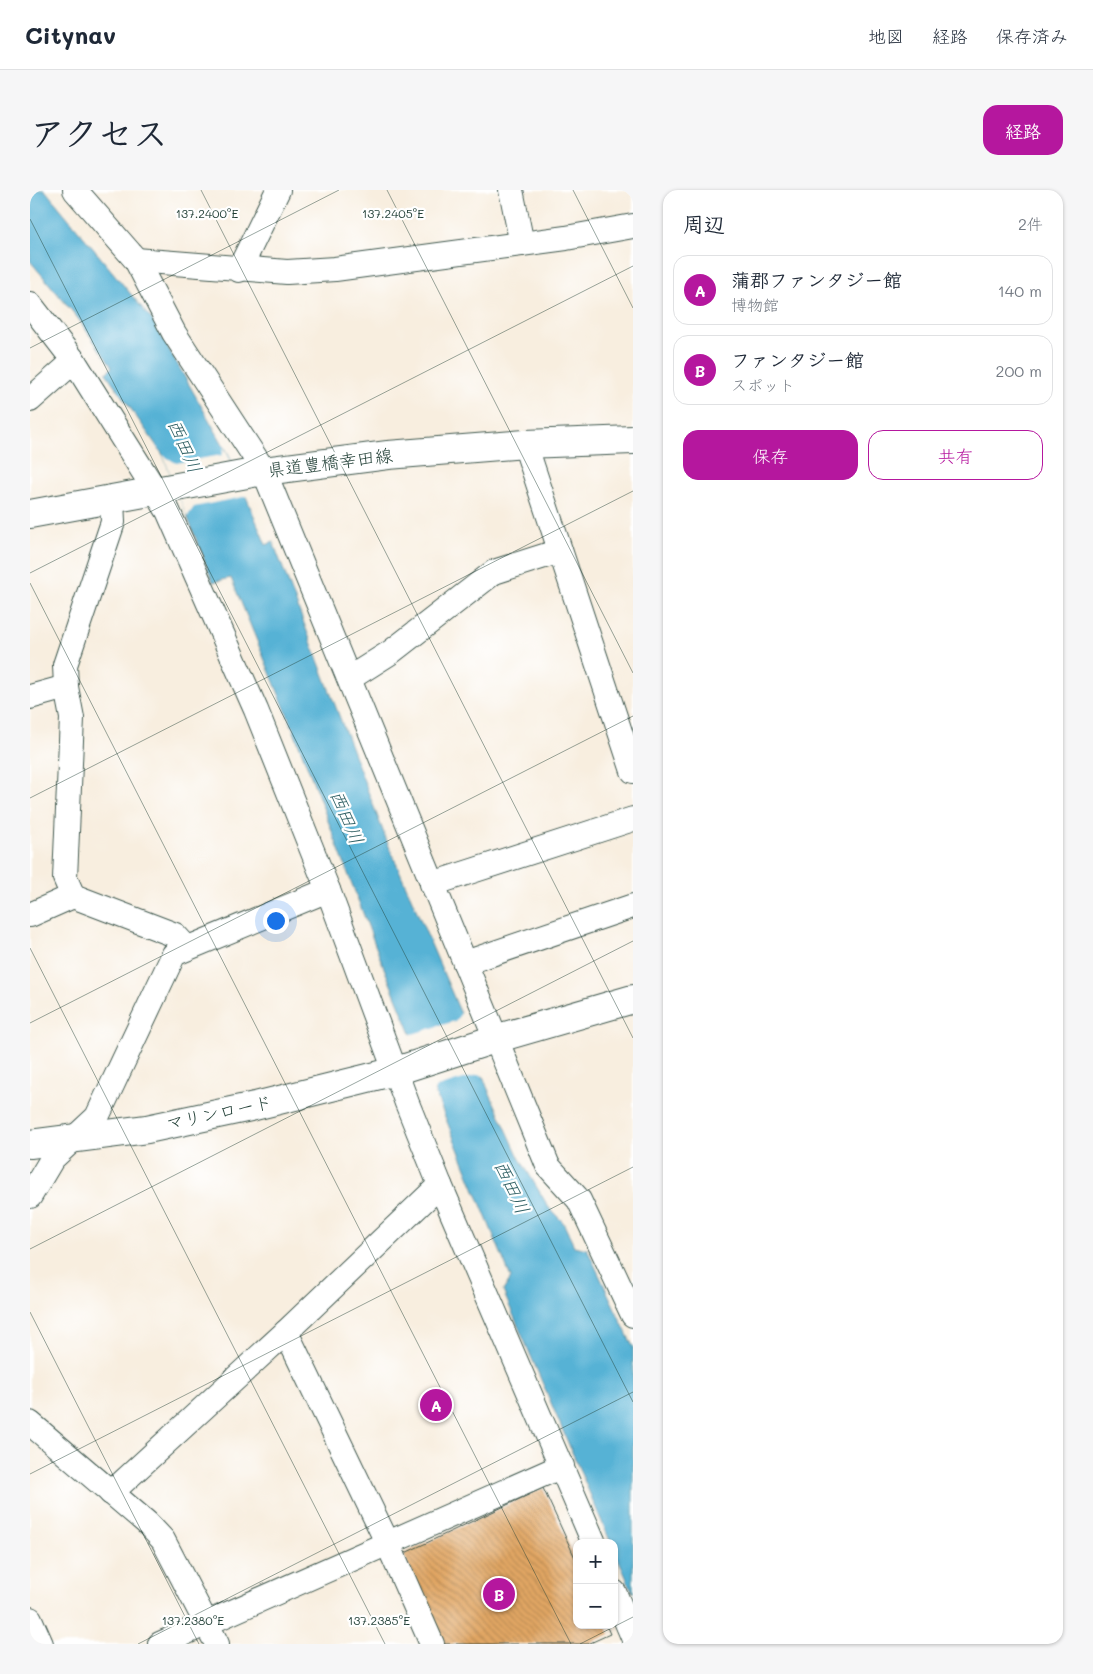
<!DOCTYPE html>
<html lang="ja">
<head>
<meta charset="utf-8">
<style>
	body { margin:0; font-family:Mali,"Klee One",sans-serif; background:#f6f6f7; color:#1f2937 }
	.controls { position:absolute; right:15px; bottom:15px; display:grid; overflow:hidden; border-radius:10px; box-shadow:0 1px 4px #0004 }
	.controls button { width:45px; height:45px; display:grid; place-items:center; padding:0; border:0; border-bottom:1px solid #e0e1e3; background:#fff; color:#1f2937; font:25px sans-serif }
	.you { position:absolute; left:245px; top:730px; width:18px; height:18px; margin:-12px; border:4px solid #fff; border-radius:50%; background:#1a73e8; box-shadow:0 0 0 8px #1a73e833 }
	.badge { display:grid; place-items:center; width:32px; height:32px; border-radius:50%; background:#b5179e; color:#fff; font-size:16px; font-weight:700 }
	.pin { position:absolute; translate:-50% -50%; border:2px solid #fff; box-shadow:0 1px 5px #0006 }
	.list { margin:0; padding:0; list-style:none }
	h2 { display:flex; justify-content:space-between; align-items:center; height:65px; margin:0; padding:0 20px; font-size:21px }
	h2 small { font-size:16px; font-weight:400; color:#747a83 }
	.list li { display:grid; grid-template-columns:32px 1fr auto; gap:15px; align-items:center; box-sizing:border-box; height:70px; margin:0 10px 10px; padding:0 10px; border:1px solid #e0e1e3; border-radius:15px }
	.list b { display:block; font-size:19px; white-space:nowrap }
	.list p { margin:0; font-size:16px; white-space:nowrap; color:#747a83 }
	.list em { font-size:16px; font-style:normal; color:#747a83 }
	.actions { display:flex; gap:10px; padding:15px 20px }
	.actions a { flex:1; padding:11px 0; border:1px solid #b5179e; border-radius:15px; text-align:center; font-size:18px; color:#b5179e }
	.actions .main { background:#b5179e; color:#fff }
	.map { position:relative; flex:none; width:603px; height:1454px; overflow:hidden; border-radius:15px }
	header { display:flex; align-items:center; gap:30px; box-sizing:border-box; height:70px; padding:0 25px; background:#fff; border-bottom:1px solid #e0e1e3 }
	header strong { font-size:24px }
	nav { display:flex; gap:28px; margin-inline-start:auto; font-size:18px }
	.intro { display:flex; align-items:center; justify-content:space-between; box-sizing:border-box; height:120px; padding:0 30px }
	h1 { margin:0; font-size:35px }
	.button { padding:12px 22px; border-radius:15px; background:#b5179e; color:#fff; font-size:18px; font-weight:700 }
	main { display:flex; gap:30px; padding:0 30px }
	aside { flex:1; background:#fff; border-radius:15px; box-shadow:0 1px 4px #0004 }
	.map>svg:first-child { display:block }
</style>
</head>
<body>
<header>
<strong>Citynav</strong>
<nav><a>地図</a><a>経路</a><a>保存済み</a></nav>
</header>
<div class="intro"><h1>アクセス</h1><a class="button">経路</a></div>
<main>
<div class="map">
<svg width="603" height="1454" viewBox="0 0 603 1454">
	<defs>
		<pattern id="building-back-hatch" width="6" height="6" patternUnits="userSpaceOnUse" patternTransform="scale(1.25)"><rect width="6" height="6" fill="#e1a663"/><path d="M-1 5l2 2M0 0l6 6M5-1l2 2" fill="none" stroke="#b68852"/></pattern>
	</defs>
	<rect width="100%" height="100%" fill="#fff"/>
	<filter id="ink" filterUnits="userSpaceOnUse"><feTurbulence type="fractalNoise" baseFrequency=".02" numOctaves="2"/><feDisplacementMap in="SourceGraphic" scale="10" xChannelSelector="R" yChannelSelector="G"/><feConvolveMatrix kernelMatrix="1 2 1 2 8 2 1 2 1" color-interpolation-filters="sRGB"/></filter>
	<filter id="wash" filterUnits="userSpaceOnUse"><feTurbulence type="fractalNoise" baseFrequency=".0096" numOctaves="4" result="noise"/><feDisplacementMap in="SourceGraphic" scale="20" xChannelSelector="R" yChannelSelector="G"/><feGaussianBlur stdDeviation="1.12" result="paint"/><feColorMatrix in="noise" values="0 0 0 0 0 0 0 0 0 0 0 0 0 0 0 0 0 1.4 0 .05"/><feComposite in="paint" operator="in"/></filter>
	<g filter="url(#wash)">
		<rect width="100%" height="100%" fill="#f8eedf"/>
		<polygon fill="#57b2d5" stroke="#3b7884" points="0,0 15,0 123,131 199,265 236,355 243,352 358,654 431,824 457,897 489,967 519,1018 533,1032 544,1056 557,1059 603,1157 603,1403 584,1360 584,1353 581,1353 473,1101 481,1088 352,773 262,536 201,388 183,392 133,265 76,183 82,177 47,127 0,71"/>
		<g fill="#f8eedf">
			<polygon points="194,257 218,306 164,317 157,327 133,265 146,273 192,265"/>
			<polygon points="432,822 456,886 447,885 407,897 402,903 379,845 425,831"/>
		</g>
		<g id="blocks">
			<polygon fill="url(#building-back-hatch)" points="513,1298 547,1372 547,1435 576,1435 580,1444 558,1454 413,1454 373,1364"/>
		</g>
	</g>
	<g filter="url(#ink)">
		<use href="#blocks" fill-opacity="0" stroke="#40584e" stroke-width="1"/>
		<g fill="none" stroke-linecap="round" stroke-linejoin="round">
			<defs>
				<g id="street">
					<polyline points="45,0 106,70 144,143 234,281 518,976 549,1010 603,1125"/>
					<polyline points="481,0 492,54"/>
					<polyline points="106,70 257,82 305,79 536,48 603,36"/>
					<polyline points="209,80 248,0"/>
					<polyline points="0,114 44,171 138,321 226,520 298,700 377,913 410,995 564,1353"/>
					<polyline points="0,210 44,171"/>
					<polyline points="495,254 603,581"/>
					<polyline points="82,309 83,332 35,475 36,497 42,528 35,688 43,706 145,745 157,758"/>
					<polyline points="320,488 361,462 464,382 530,361"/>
					<polyline points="0,507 36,497"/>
					<polyline points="402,694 603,629"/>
					<polyline points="0,725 43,706"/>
					<polyline points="435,773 603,716"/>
					<polyline points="0,1006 22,969 67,927 144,764 298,700"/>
					<polyline points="256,1142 358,1354 402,1454"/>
					<polyline points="0,1233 117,1333 133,1350 187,1454"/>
					<polyline points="81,1303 256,1142 410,995"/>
					<polyline points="584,1402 603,1447"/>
					<polyline points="0,1429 11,1454"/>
					<polyline points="130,1454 532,1276"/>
				</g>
				<g id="secondary">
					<polyline points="0,324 234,281 358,265 495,254 603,250"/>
					<polyline points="0,954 117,939 225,916 366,881 465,849 603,809"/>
				</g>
			</defs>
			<use href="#street" stroke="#40584e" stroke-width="26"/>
			<use href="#secondary" stroke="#40584e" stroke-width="30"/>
			<use href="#street" stroke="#fff" stroke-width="24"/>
			<use href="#secondary" stroke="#fff" stroke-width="28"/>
		</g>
	</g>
	<path fill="none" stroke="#1f3d34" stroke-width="1" stroke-opacity="0.45" d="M171 0 603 848M357 0 603 483M543 0 603 118M0 29 603 1212M0 158 309 0M0 383 603 76M0 393 541 1454M0 608 603 301M0 758 355 1454M0 833 603 526M0 1059 603 751M0 1122 169 1454M0 1284 603 977M108 1454 603 1202M550 1454 603 1427"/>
	<g text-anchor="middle" stroke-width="4.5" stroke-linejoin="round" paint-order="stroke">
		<g font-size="18" fill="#1f3d34" stroke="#fff">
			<text transform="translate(300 273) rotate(-7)" y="6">県道豊橋幸田線</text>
			<text transform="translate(189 923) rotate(-12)" y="6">マリンロード</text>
		</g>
		<g font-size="19" font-style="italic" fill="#306064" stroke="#fff">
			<text transform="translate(155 256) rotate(66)" y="7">西田川</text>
			<text transform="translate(317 627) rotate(67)" y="7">西田川</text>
			<text transform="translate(482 997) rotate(65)" y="7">西田川</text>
		</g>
	</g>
	<g font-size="12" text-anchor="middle" fill="#1f3d34" stroke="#fff" stroke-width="4.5" stroke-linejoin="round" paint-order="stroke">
		<text x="177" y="28">137.2400°E</text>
		<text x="363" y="28">137.2405°E</text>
		<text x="163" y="1435">137.2380°E</text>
		<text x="349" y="1435">137.2385°E</text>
	</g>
</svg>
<div class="controls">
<button>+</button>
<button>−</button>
</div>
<div class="you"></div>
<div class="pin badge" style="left:406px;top:1215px">A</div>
<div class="pin badge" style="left:469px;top:1404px">B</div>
</div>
<aside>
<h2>周辺<small>2件</small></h2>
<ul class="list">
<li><span class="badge">A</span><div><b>蒲郡ファンタジー館</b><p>博物館</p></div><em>140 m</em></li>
<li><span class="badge">B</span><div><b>ファンタジー館</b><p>スポット</p></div><em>200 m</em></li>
</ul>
<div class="actions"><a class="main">保存</a><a>共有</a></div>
</aside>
</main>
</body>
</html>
